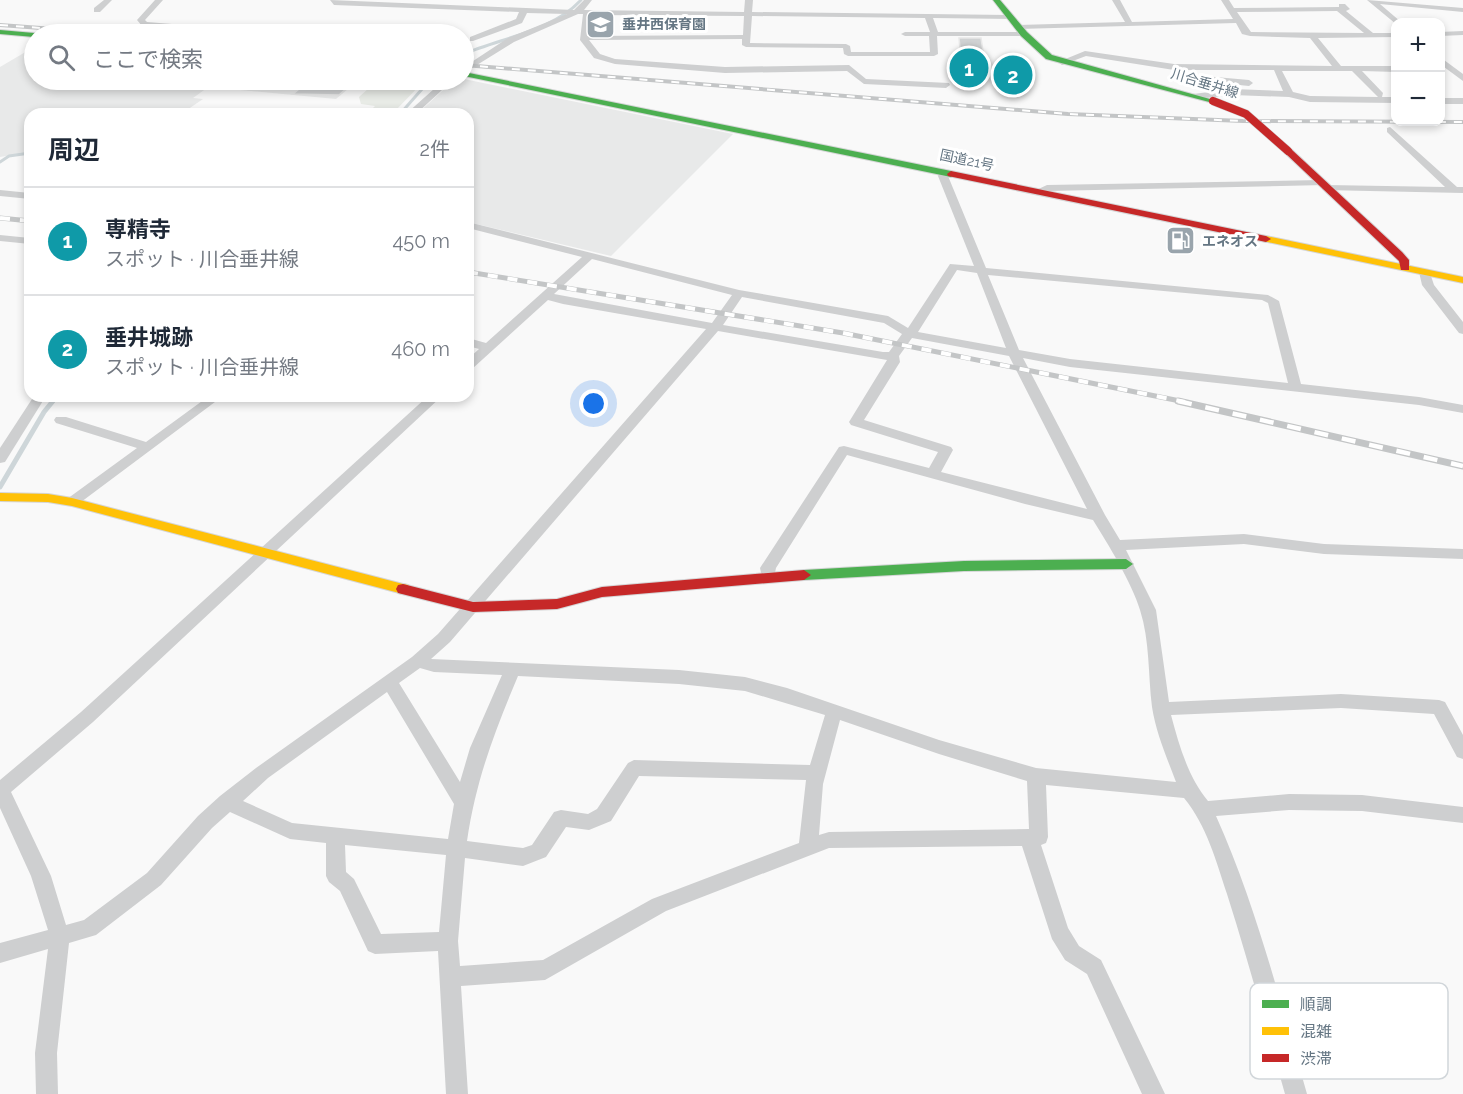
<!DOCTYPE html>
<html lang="ja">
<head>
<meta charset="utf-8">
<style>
	body { margin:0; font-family:Raleway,"Noto Sans JP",sans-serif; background:#f6f6f7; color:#1f2937 }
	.controls { position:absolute; right:18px; top:18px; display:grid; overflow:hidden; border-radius:12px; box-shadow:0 3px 9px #0003 }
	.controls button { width:54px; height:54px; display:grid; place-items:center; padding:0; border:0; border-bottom:2px solid #e0e1e3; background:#fff; color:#1f2937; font:30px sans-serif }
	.you { position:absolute; left:594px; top:404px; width:21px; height:21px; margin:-15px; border:4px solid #fff; border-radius:50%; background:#1a73e8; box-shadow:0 0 0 9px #1a73e833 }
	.badge { display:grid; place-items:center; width:39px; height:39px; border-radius:50%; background:#56606c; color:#fff; font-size:20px; font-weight:700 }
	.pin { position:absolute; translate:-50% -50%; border:3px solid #fff; box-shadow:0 2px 6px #0006 }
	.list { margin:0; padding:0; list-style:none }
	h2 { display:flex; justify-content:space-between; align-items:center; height:78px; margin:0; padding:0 24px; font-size:26px }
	h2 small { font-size:20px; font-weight:400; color:#747a83 }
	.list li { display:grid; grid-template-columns:39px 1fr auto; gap:18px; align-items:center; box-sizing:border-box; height:108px; padding:0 24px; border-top:2px solid #e0e1e3 }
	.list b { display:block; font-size:22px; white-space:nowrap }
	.list p { margin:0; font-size:20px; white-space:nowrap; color:#747a83 }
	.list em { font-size:20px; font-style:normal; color:#747a83 }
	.icon { flex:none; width:33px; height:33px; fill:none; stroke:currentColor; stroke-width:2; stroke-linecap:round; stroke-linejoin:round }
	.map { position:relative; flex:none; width:1463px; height:1094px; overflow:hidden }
	.search { position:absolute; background:#fff; box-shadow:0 3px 9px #0003; left:24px; top:24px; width:450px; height:66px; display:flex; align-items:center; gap:15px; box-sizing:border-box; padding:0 21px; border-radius:33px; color:#747a83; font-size:22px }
	.panel { position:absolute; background:#fff; box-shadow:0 3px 9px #0003; left:24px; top:108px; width:450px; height:294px; border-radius:18px }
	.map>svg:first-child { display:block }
</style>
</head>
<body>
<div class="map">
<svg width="1463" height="1094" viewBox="0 0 1463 1094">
	<rect width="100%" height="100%" fill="#f9f9f9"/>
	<g fill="#e8e9e9">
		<polygon points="34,47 34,80 218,80 193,98 203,99 181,114 30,114 30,152 0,157 0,67"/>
		<polygon points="464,79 488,84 733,134 611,256 468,222 468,114 417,114 454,80"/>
		<polygon points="232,80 359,80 336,99 219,88"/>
	</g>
	<polygon fill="#e8ebe6" points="378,80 425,80 394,112 367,114 375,106 361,104 359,97"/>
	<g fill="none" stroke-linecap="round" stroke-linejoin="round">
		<g stroke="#ced6d9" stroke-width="3">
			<path d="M464 54C501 38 553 31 581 0"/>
			<polyline points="400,114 430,80"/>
			<polyline points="0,162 9,156 30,153"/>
		</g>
		<polyline stroke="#ced6d9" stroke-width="4" points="52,402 57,396"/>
		<polyline stroke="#ced6d9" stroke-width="5" points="0,487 44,412 53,401"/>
	</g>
	<g fill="#d0d2d3" stroke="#e8e8e8" stroke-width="1.5">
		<polygon points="959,38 981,38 986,71 983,71 984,74 958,73 957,60 961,60"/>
		<polygon points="310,80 356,80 339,95 293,94"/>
	</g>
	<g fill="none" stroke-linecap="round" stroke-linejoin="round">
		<defs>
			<g id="fast">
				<polygon points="993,0 1000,0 1027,32 1052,55 1217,101 1213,103 1046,59 1021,36"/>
				<polygon points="0,30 34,33 37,34 34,34 34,37 0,34"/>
				<polygon points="464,72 951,171 955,174 951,177 464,76"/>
				<polygon points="1126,559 1133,564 1126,569 964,571 804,580 797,575 804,570 964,561"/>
			</g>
			<g id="slow">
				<polygon points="1266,236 1463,277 1463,283 1263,241 1261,239"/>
				<polygon points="0,493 48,494 72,498 403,584 408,585 410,589 408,593 403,594 72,506 48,502 0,501"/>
			</g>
			<g id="jam">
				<polygon points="1285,149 1291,149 1402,252 1409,260 1409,270 1401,270 1399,261 1285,153"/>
				<polygon points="951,171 1266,236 1271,239 1266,242 948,176 947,174"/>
				<polygon points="804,570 811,575 804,580 602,597 557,609 473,612 398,593 396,589 398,585 403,584 473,602 557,599 602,587"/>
			</g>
		</defs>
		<use href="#fast" stroke="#d5d6d7" stroke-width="2"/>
		<use href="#slow" stroke="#d5d6d7" stroke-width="2"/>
		<use href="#jam" stroke="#d5d6d7" stroke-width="2"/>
		<g fill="#cecfd0" fill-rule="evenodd">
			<polygon points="104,0 112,0 100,12 94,12 94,8"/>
			<polygon points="155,0 163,0 145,20 147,22 271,32 275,34 251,34 142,26 137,20"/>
			<path d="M330 0 574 10 584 0H592L584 10 744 12 745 0H753L752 12 1009 15H1012V19L933 18 938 32H1024L1028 34 1024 36H937L938 54 934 56H848L844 54 843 48 746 47 742 45V39L589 40 600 54 615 59 725 67 849 65 866 79 949 83 950 85 946 88 864 84 847 71 725 73 615 64 594 58 580 40 583 14H578L514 42 464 73V67L508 38 567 14 527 13 522 23 473 41H470V37L516 19 519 12 334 5ZM590 15 744 16 743 35 587 36ZM752 16 925 18 930 32H905L901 34 905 36H929L930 52H851L850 46 846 44 750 43Z"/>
			<path d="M1112 0H1120L1132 22 1233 19 1221 0H1229L1234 8 1339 7V4H1345L1350 9 1346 11 1373 33H1396V37L1318 38 1341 66H1396V72L1362 71 1383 93 1382 97H1396V103L1310 102 1289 97 1233 95 1196 99 1193 98V94L1233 89 1283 91 1274 70H1174L1086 56 1062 65 1058 62 1085 51 1174 64 1332 66 1310 38 1250 36 1242 34 1236 23 1018 29 1014 27 1018 25 1125 22ZM1337 11 1364 33 1251 32 1237 12ZM1282 71H1352L1378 97 1310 96 1293 92Z"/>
			<polygon points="1367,0 1463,8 1463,12 1380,4 1401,22 1396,24"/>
			<polygon points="1463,31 1463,35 1440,36 1440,32"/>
			<polygon points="1440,57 1463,74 1463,81 1440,64"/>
			<polygon points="1204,76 1249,80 1253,83 1249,86 1201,81 1200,79"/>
			<polygon points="444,80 453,80 416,114 406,114"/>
			<rect x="1440" y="98" width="23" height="6"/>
			<polygon points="1390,127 1457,187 1463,187 1463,193 1323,190 1322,188 1327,185 1445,187 1387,132 1387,128"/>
			<path d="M944 169 949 172 948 176 986 268 1268 295 1279 301 1301 384 1419 397 1463 405V413L1419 405 1070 367 1023 358 1105 515 1120 540 1244 534 1324 544 1463 549V559L1324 554 1244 544 1126 550 1156 610 1169 702 1341 694 1439 700 1445 702 1463 735V759L1457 757 1434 714 1341 708 1171 715C1179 745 1188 777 1208 801L1289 794 1362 795 1463 807V823L1362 811 1289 810 1216 816C1256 905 1280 1001 1307 1094H1285C1266 1027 1248 960 1227 894 1216 861 1207 826 1184 798L1046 785 1048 837 1046 843 1041 845 1068 928 1079 946 1101 960 1165 1094H1142L1087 974 1065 960 1052 939 1022 846 829 848 666 911 545 980 461 986 468 1094H446L438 951 375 954 368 951 340 891 329 882 326 876V843L290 839 230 812 212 828 161 885 96 935 69 943 57 1053 58 1094H36L35 1053 48 949 0 963V943L48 930 31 876 0 808V780L81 712 428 396H442L93 722 11 792 51 876 66 925 84 920 147 873 198 816 220 796 256 768 412 657 438 634 706 329 563 304 548 300 472 369 468 370V359L479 349 468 346V338L486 343 582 257 468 228V222L739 290 888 316 908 328 950 264 974 266 938 176 941 170ZM592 259 732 295 712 323 554 294ZM957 270 977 273 1006 348 918 332ZM988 275 1262 300 1268 303 1288 383 1070 359 1019 350ZM742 297 884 323 902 334 889 352H883L723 325ZM718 331 887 360 849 422 851 425 938 452 929 468 844 446 839 447 760 568 763 582H773L776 568 847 455 1025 504 1093 520C1108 544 1132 583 1140 610 1150 641 1148 675 1152 707 1156 733 1167 758 1176 782L1036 768 939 740 787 688 745 677 679 670 431 659 450 642ZM912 338 1009 356 1087 509 941 472 953 450 951 447 864 420 900 362 899 356ZM420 668 434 672 502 675 470 748 460 782 399 683ZM518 676 679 684 745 691 825 715 810 765 634 760 628 763 597 809 588 814 561 810 554 812 532 845 523 848 467 841C476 780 494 733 518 676ZM387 692 454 804 448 839 292 823 243 801 268 778ZM840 720 939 754 1027 781 1029 829 829 832 819 835 823 784ZM639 776 806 780 799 843 652 899 543 960 460 966 458 941 465 858 523 866 546 857 566 827 589 830 611 821ZM345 845 446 855 439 932 381 934 354 879 346 872Z"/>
			<polygon points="1321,180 1325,181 1325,185 1048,191 1037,195 1032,192 1047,185"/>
			<polygon points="0,190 30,193 30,199 0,196"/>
			<polygon points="0,235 30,238 30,244 0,241"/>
			<polygon points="1425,269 1429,270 1434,285 1463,322 1463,334 1459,333 1422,285 1419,272"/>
			<polygon points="34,396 46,396 5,462 0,463 0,448"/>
			<polygon points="209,396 223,396 77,505 67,505 65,502 67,499 137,448 56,423 54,420 56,417 66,417 146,442"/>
		</g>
		<use href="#fast" fill="#4caf50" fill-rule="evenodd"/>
		<use href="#slow" fill="#ffc107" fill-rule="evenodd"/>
		<use href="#jam" fill="#c62828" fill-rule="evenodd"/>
		<defs>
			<g id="rail-far2">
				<polyline points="0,25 122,34"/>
				<polyline points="464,65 1068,114 1243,121 1463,122"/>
			</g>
			<g id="rail-far1">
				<polyline points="0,218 30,221"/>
				<polyline points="468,272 843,333 1185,402"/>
			</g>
			<polyline id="rail" points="1178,401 1463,466"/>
		</defs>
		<use href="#rail-far2" stroke="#c3c5c6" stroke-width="4"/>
		<use href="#rail-far1" stroke="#c3c5c6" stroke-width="5"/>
		<use href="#rail" stroke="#c3c5c6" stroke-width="7"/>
		<use href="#rail-far2" stroke="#fff" stroke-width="2" stroke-dasharray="8" stroke-linecap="butt"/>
		<use href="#rail-far1" stroke="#fff" stroke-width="4" stroke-dasharray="10" stroke-linecap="butt"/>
		<use href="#rail" stroke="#fff" stroke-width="4.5" stroke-dasharray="14" stroke-linecap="butt"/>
		<defs>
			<polyline id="jam-bridge" points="1213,101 1246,114 1288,151"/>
		</defs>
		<use href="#jam-bridge" stroke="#d5d6d7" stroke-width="9" stroke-linecap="butt"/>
		<use href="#jam-bridge" stroke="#c62828" stroke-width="8"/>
	</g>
	<defs>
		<symbol id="school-square" viewBox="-11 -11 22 22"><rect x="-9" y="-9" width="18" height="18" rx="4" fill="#99a4ac" stroke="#fff"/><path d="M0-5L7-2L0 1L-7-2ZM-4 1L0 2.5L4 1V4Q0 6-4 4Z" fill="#fff"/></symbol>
		<symbol id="fuel-square" viewBox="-11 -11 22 22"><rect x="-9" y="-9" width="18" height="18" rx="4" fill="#99a4ac" stroke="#fff"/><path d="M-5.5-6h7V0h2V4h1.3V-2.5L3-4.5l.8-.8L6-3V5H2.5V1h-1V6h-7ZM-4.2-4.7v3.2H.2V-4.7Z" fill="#fff"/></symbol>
	</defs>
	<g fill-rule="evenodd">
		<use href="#school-square" x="584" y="8" width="33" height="33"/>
		<use href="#fuel-square" x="1164" y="224" width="33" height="33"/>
	</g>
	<g text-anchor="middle" stroke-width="6" stroke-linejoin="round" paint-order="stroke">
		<g font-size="14" font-weight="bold" fill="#657683" stroke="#fff" text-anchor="start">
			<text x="622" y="29">垂井西保育園</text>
			<text x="1202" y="246">エネオス</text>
		</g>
		<g font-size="14" fill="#657683" stroke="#fff">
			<text transform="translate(1205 83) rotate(17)" y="5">川合垂井線</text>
			<text transform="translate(967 160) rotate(12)" y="5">国道21号</text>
		</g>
	</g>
	<rect x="1250" y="983" width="198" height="96" rx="9" fill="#fff" stroke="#d1d6da" stroke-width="1.5"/>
	<rect x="1262" y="1000" width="27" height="8" fill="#4caf50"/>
	<rect x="1262" y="1027" width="27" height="8" fill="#ffc107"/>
	<rect x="1262" y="1054" width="27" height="8" fill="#c62828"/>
	<g font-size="16" fill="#657683">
		<text x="1300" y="1010">順調</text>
		<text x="1300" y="1037">混雑</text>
		<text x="1300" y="1064">渋滞</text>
	</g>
</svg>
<div class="controls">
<button>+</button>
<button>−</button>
</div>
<div class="you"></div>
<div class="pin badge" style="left:969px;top:68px;background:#0f9aa8">1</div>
<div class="pin badge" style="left:1013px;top:75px;background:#0f9aa8">2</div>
<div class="search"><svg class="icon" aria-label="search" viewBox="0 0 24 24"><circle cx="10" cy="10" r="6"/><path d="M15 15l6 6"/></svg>ここで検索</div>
<section class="panel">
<h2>周辺<small>2件</small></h2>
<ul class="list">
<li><span class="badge" style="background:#0f9aa8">1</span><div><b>専精寺</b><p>スポット · 川合垂井線</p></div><em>450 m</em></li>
<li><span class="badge" style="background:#0f9aa8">2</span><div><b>垂井城跡</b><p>スポット · 川合垂井線</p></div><em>460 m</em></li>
</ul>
</section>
</div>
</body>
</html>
